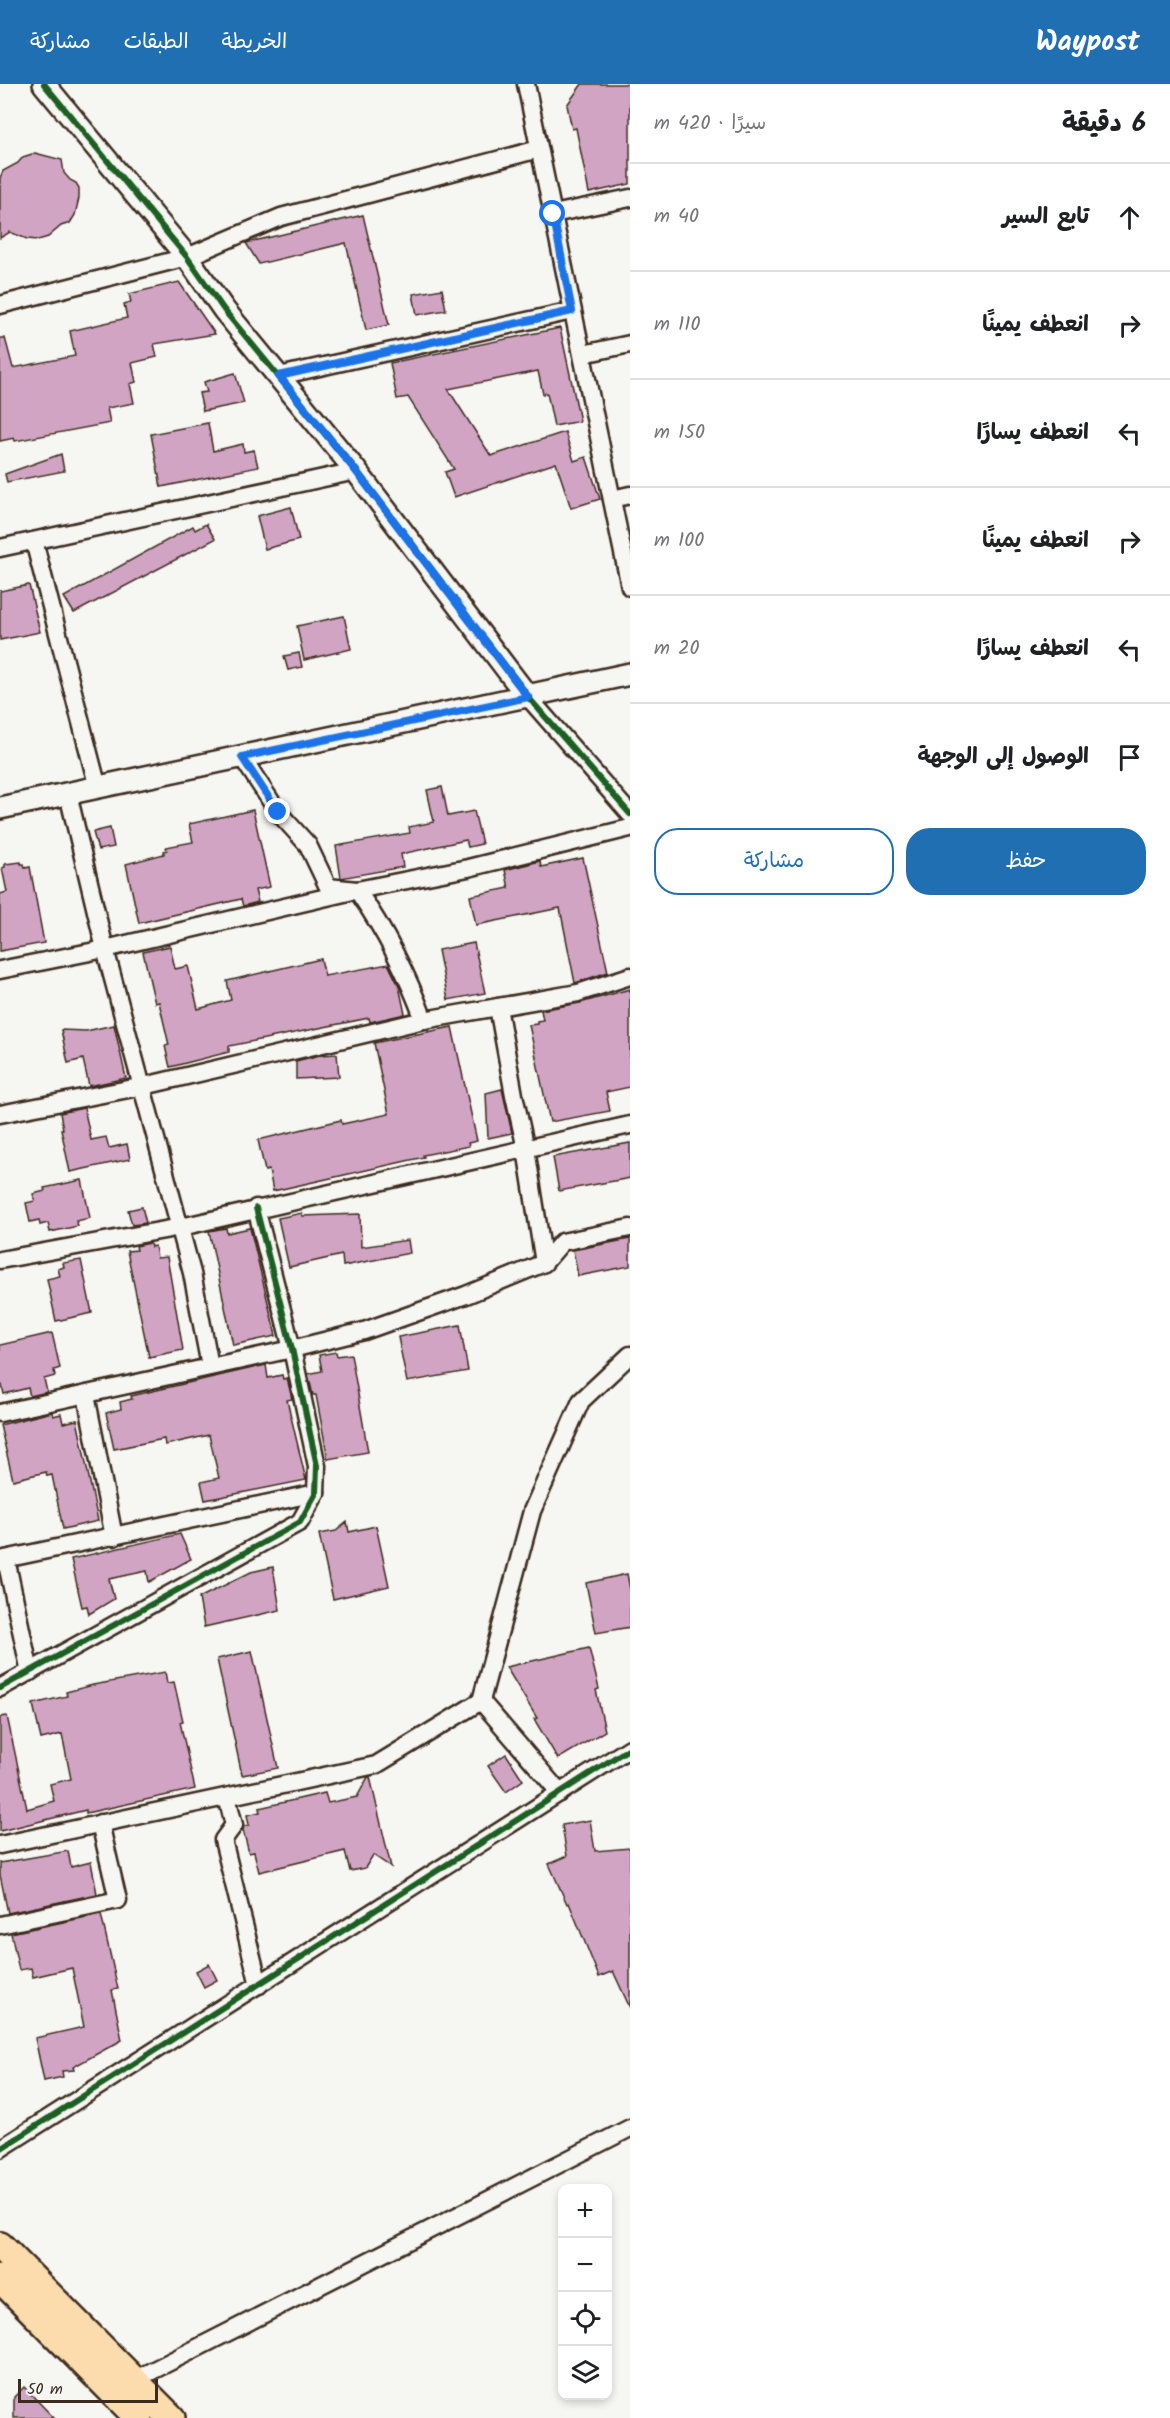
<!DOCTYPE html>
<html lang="ar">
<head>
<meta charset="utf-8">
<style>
	body { margin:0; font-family:Kalam,"Playpen Sans Arabic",sans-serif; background:#f2f2f2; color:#202124; direction:rtl }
	.controls { position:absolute; right:18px; bottom:18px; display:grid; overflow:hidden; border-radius:12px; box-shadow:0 3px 9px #0003 }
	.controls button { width:54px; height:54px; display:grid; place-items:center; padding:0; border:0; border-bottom:2px solid #e0e0e0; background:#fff; color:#202124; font:30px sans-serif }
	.scale { position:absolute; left:18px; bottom:15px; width:140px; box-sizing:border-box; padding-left:6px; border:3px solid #3b2a1e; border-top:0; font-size:16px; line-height:21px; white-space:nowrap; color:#3b2a1e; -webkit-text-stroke:4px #f6f6f2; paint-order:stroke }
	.stop { position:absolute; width:18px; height:18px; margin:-14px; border:4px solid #1a73e8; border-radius:50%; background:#fff }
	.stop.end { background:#1a73e8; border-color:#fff; box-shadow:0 2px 6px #0008 }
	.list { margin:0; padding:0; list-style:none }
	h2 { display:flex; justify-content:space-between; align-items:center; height:78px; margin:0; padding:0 24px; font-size:26px }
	h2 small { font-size:20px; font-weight:400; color:#757577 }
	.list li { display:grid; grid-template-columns:39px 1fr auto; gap:18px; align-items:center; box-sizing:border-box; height:108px; padding:0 24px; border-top:2px solid #e0e0e0 }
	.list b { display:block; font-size:22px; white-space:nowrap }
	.list em { font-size:20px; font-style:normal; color:#757577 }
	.actions { display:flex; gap:12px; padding:18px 24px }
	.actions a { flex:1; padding:14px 0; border:2px solid #1f6fb2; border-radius:24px; text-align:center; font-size:21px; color:#1f6fb2 }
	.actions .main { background:#1f6fb2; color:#fff }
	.icon { flex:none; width:33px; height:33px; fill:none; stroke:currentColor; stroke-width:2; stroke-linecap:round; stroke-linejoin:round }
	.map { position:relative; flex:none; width:630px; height:2334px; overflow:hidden; direction:ltr }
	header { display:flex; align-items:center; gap:36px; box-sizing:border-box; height:84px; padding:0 30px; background:#1f6fb2; color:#fff }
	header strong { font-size:28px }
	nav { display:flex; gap:33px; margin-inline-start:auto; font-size:21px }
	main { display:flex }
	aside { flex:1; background:#fff }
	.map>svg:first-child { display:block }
</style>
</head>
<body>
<header>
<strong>Waypost</strong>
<nav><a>الخريطة</a><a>الطبقات</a><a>مشاركة</a></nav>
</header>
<main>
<aside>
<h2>6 دقيقة<small>سيرًا · 420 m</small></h2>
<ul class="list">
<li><svg class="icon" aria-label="ahead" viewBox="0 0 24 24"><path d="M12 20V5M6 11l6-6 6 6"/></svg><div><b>تابع السير</b></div><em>40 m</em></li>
<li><svg class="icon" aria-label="right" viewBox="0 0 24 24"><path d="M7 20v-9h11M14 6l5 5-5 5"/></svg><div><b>انعطف يمينًا</b></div><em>110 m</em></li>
<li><svg class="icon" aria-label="left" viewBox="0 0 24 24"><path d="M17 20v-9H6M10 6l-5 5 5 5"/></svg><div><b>انعطف يسارًا</b></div><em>150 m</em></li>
<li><svg class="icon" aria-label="right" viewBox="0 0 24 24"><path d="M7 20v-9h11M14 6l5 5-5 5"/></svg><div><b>انعطف يمينًا</b></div><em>100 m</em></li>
<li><svg class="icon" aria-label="left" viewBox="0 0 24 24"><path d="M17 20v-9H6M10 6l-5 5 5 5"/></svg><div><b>انعطف يسارًا</b></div><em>20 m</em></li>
<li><svg class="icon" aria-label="arrive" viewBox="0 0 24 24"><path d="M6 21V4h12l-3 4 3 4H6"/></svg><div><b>الوصول إلى الوجهة</b></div></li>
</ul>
<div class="actions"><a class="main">حفظ</a><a>مشاركة</a></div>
</aside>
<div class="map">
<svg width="630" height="2334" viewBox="0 0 630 2334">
	<rect width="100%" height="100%" fill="#f6f6f2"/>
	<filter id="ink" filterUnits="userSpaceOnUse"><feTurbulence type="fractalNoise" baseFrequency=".0167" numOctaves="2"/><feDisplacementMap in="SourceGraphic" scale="12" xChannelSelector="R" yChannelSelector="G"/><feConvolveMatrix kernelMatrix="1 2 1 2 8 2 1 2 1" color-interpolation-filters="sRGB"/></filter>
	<g filter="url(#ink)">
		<g fill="#d2a4c4" stroke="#3b2a1e" stroke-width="1.5">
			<polygon points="582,0 630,0 630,100 589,109 576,44 572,45 567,21"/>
			<polygon points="35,69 62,76 64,89 70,96 76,99 79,104 79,114 75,131 70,139 61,142 48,153 38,156 27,155 10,148 0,154 0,94 3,87 18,79 23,73"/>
			<polygon points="363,131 389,241 366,246 346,159 259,180 246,159"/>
			<polygon points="179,198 215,250 154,260 157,273 132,279 136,298 130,300 134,319 107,324 110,339 15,357 14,354 0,357 0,254 5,254 13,284 75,272 70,247 127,234 124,220 131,218 129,210"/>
			<polygon points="442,205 446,226 417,231 413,210"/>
			<polygon points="560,244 580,337 554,342 547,309 543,310 538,287 448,305 491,372 565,348 574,377 586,373 600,415 571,424 556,379 454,413 445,388 454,385 408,313 397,315 390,279"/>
			<polygon points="235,289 244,319 203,327 199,309 207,308 204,298"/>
			<polygon points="208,339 213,367 243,360 244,368 254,366 258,383 161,403 151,350"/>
			<polygon points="61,370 64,387 7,398 5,390"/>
			<polygon points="291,423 299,456 265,465 257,432"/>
			<polygon points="206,440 215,455 74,529 64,513 193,442 195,446"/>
			<polygon points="29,501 40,548 0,556 0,507"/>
			<polygon points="344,532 351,565 304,576 297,542"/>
			<polygon points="299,569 302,583 288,586 284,572"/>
			<polygon points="442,703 448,732 474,727 482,760 468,763 466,756 401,770 403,783 341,794 336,762 410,749 409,743 434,738 427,706"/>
			<polygon points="253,726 270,803 255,806 258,818 243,822 241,815 139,839 126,780 164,770 164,767 167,766 166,763 193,758 189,740"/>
			<polygon points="110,744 114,763 98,766 93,748"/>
			<polygon points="583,774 608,888 575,899 560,824 476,841 470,812 509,804 505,786 540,777 541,783"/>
			<polygon points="21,778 21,780 24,780 25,784 30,783 44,859 0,867 0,810 7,808 2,784 5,783 5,780"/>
			<polygon points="474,859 485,909 448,916 438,866"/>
			<polygon points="170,862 175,885 188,882 198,925 231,916 227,897 321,875 325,892 388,880 399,902 405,930 370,938 369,934 229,962 229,968 170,983 165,962 169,961 159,918 155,919 143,868"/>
			<polygon points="630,905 630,1003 606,1008 610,1027 550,1038 529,941 537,940 537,937 543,936 541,926 580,919"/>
			<polygon points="114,941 126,994 89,1002 83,975 68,979 61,946 86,947"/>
			<polygon points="452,943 477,1057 468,1059 469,1062 423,1071 424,1073 273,1107 269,1086 265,1087 258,1056 341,1036 342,1040 389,1030 374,959"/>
			<polygon points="337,970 339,993 296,995 296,977 320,971"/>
			<polygon points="502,1005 512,1049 488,1054 486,1009"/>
			<polygon points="84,1024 91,1056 106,1053 109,1064 127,1060 130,1075 70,1088 61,1045 63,1045 60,1029"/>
			<polygon points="630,1059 630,1094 559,1107 553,1073"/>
			<polygon points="82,1096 90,1134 76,1137 78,1142 50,1148 48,1139 40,1141 39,1136 30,1138 26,1119 35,1117 33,1110 45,1107 44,1104"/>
			<polygon points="142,1123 146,1139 132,1141 128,1126"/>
			<polygon points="302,1129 303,1132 360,1130 361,1163 408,1156 410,1169 343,1182 342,1171 289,1183 278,1134"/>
			<polygon points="226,1144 227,1149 250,1144 276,1252 233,1261 209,1147"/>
			<polygon points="630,1155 630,1182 578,1192 573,1166"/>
			<polygon points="150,1159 151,1163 155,1162 157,1174 167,1173 183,1266 149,1273 127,1167 137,1166 136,1162"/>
			<polygon points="81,1176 92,1229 56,1237 47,1195 60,1192 58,1185 64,1183 63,1179"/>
			<polygon points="460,1241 468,1287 407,1298 398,1253"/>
			<polygon points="52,1249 60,1284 54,1286 55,1292 44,1295 47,1308 30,1312 28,1304 4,1310 2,1301 0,1301 0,1261"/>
			<polygon points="336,1268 337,1272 351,1270 368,1368 328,1375 316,1311 313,1311 308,1290 322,1287 319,1271"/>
			<polygon points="266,1281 268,1294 282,1291 283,1295 287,1294 292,1315 287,1316 306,1396 205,1416 201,1398 219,1394 209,1351 165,1361 164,1355 114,1365 106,1329 121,1325 120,1318 132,1315 131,1312"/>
			<polygon points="52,1328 53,1332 61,1330 63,1339 77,1336 98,1437 63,1445 52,1391 47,1392 46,1388 13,1396 0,1341"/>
			<polygon points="347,1438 349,1448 376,1442 389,1502 333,1515 319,1450 336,1447"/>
			<polygon points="180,1450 191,1475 149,1498 147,1487 109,1495 114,1515 89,1530 87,1522 82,1523 71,1475"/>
			<polygon points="273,1483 280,1526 204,1543 199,1514 251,1488"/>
			<polygon points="627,1490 630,1505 630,1543 596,1549 586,1499"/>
			<polygon points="589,1564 599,1605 596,1606 605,1647 558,1675 534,1635 537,1634 506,1583"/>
			<polygon points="252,1567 278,1684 242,1691 217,1575"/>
			<polygon points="165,1588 167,1599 174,1598 183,1637 180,1638 195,1705 86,1729 86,1726 0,1747 0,1633 7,1632 27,1725 54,1717 50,1700 71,1695 62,1650 41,1655 33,1620 67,1612 66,1608 93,1601"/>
			<polygon points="506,1670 523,1696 506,1708 488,1682"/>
			<polygon points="368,1693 370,1693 391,1783 373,1771 365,1784 350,1787 345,1767 259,1788 254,1768 249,1769 243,1746 244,1742 249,1741 247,1731 260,1728 259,1724 325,1709 328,1719 357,1713"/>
			<polygon points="590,1736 595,1767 630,1764 630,1924 613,1887 599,1893 569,1819 567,1820 549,1780 567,1772 562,1741"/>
			<polygon points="68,1767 71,1783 91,1778 97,1810 8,1829 0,1791 0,1779"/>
			<polygon points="101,1830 118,1905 112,1906 122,1956 73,1983 74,1986 62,1987 63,1993 44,1997 35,1954 84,1943 72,1884 33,1893 31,1884 19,1886 11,1849"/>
			<polygon points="209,1880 217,1896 204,1903 196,1887"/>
			<polygon points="24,2303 54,2334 14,2334 14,2313"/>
		</g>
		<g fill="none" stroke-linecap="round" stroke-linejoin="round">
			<defs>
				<g id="minor">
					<polyline points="526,0 630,503"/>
					<polyline points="553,130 630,114"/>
					<polyline points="0,221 187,173 281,133 539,65"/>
					<polyline points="583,270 630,260"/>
					<polyline points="279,292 572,227"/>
					<polyline points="612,415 630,411"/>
					<polyline points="34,457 98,704"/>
					<polyline points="0,464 356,387"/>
					<polyline points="528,613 630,730"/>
					<path d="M242 673 278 728 308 761 328 803 357 806C385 847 407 889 424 936"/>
					<polyline points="68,710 105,865 192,1189 210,1282"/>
					<polyline points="0,886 105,865 357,806 468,784 630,744"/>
					<polyline points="498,923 514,1011 526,1065 544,1179"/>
					<polyline points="0,1030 144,1002 424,936 578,909 630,892"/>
					<polyline points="0,1176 181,1143 630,1041"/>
					<polyline points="86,1311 114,1453"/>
					<polyline points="0,1329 292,1265 364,1247 466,1211 544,1179 562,1158 630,1144"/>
					<polyline points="6,1475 30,1588"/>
					<polyline points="0,1476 316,1409"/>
					<polyline points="0,1604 300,1438 316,1409 317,1382 292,1265 256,1124"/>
					<polyline points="560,1709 481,1617 532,1427 581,1317 630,1271"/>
					<polyline points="227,1713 234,1741 223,1756 259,1901"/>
					<polyline points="0,1761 376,1681 481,1617"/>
					<polyline points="0,1841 118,1816 100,1739"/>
					<polyline points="0,2065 630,1664"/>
					<polyline points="134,2296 630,2044"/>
				</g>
				<g id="tertiary">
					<polyline points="44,0 187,173 224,226 356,387 528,613"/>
					<polyline points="0,724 630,590"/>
				</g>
				<g id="trunk">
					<polyline points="0,2162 171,2334"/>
					<polyline points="0,2194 139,2334"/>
				</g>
			</defs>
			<use href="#minor" stroke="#3b2a1e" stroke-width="21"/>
			<use href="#tertiary" stroke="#3b2a1e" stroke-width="26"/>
			<use href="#trunk" stroke="#3b2a1e" stroke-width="32"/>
			<use href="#minor" stroke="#f6f6f2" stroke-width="16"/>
			<use href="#tertiary" stroke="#f6f6f2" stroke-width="21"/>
			<use href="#trunk" stroke="#fcdcac" stroke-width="27"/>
			<defs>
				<g id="cycleway">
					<polyline points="44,0 187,173 224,226 356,387 528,613 630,730"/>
					<polyline points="0,1604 300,1438 316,1409 317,1382 292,1265 256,1124"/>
					<polyline points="0,2065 630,1664"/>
				</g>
			</defs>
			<use href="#cycleway" stroke="#f6f6f2" stroke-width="10"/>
			<use href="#cycleway" stroke="#1b5e20" stroke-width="6"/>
		</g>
	</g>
	<g fill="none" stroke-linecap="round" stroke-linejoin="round" filter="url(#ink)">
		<polyline stroke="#1a73e8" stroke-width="8" points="278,728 242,673 528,613 356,387 279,292 572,227 553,130"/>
	</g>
</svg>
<div class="controls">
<button>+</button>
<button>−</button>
<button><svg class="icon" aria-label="locate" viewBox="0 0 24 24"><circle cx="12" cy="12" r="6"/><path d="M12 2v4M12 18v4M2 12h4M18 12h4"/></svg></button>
<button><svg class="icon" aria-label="layers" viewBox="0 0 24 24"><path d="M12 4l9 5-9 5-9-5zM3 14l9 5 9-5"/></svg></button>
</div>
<div class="scale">50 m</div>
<div class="stop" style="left:553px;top:130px"></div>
<div class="stop end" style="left:278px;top:728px"></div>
</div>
</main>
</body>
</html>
